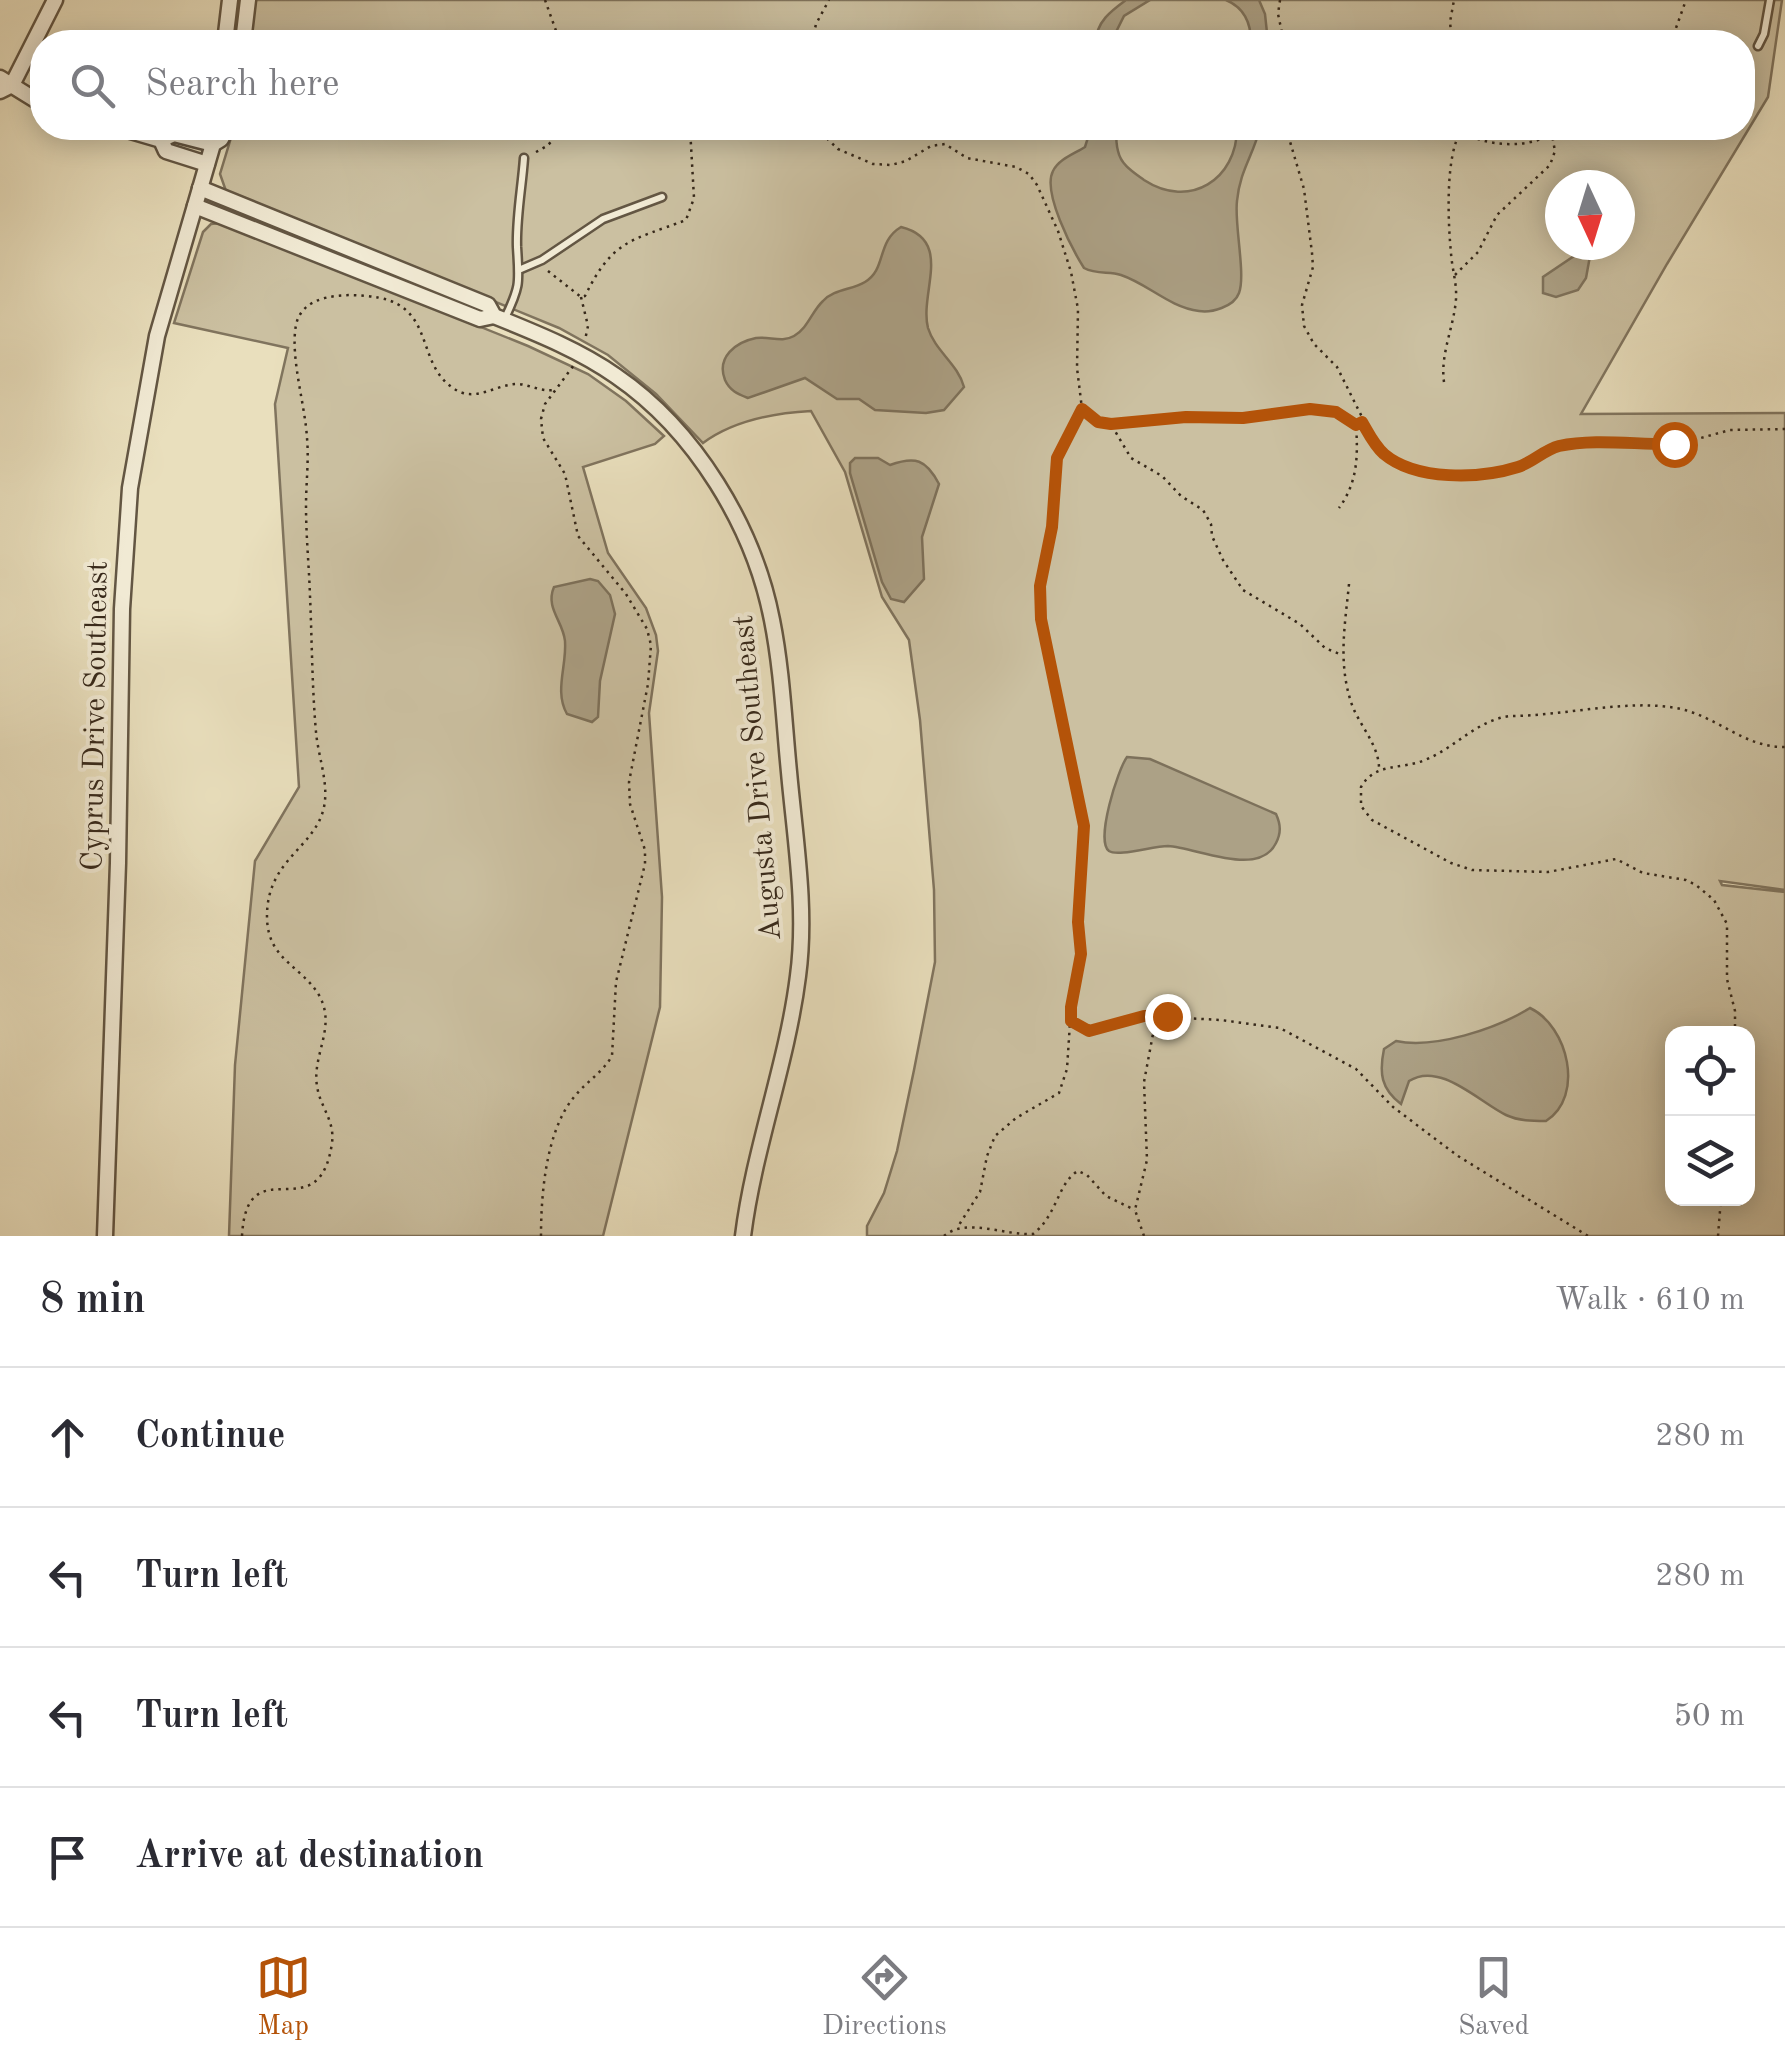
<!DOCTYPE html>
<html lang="en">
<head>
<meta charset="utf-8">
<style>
	body { margin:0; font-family:"Old Standard TT",serif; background:#f2f2f3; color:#2b2b33 }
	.controls { position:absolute; right:30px; bottom:30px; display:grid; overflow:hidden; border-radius:20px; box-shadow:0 5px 25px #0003 }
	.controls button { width:90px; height:90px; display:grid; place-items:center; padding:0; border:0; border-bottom:2px solid #e1e1e2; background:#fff; color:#2b2b33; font:50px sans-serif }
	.compass { position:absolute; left:1545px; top:170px; width:90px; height:90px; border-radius:50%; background:#fff; box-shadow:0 5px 25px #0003; rotate:176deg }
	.stop { position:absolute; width:30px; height:30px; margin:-22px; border:8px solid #b45309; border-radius:50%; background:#fff }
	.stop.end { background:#b45309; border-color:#fff; box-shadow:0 2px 10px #0008 }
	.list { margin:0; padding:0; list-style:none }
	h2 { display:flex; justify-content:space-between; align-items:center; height:130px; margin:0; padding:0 40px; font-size:42px }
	h2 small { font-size:32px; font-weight:400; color:#7c7c81 }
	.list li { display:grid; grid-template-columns:65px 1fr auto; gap:30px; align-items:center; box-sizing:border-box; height:140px; padding:0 40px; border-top:2px solid #e1e1e2 }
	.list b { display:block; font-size:38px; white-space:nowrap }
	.list em { font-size:32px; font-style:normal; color:#7c7c81 }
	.icon { flex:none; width:55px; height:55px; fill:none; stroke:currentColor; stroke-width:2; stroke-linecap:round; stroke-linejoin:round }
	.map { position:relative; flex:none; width:1785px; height:1236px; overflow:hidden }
	.search { position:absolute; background:#fff; box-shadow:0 5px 25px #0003; left:30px; right:30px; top:30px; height:110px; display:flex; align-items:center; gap:25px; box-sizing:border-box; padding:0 35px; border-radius:40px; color:#7c7c81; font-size:38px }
	.sheet { height:690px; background:#fff }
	nav { display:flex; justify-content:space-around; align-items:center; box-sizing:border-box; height:140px; border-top:2px solid #e1e1e2; background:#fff; font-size:28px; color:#7c7c81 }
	nav a { display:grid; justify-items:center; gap:5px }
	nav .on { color:#b45309 }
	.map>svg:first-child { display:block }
</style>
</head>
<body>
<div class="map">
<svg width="1785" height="1236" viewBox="0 0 1785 1236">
	<rect width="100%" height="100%" fill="#e9dfbd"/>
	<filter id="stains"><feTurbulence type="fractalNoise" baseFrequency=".002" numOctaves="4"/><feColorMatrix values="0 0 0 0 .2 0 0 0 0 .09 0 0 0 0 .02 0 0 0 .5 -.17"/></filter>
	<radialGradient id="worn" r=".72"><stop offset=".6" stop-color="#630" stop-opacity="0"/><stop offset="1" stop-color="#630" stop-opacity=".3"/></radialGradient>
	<g fill="#cbc0a1" stroke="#80745e" stroke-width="2.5" fill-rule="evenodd">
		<path d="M254 0H1782L1768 97 1667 264 1581 414 1785 413V890L1720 881 1722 885 1785 892V1236H867V1226L884 1193 897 1151 914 1070 935 962 934 890 920 720 909 640 882 597 845 472 811 411C773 413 734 420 703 443L656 394 608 355 559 328 226 191 220 174 234 128H1742V42H250ZM1560 185H1620V245H1560ZM1672 1034H1748V1198H1672Z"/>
		<polygon points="222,223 528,346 588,374 626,401 664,436 655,444 583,467 608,553 646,608 656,635 658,651 649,713 662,897 660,1007 603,1236 229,1236 235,1065 255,861 299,787 275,404 288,348 174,323 203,232 211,224"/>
	</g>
	<g fill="#aca186" stroke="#7d715b" stroke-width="2.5">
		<path d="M1126 0H1150L1124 16 1111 42H1096C1096 22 1111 11 1126 0Z"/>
		<path d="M1226 0H1259L1265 14 1268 42H1251C1251 23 1245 8 1226 0Z"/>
		<path d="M1091 128H1116C1116 135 1116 144 1118 151 1121 165 1133 172 1144 180 1190 210 1237 179 1237 128H1260C1253 156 1240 170 1237 201 1234 223 1246 275 1239 293 1234 307 1211 313 1199 311 1169 307 1148 284 1121 275 1109 271 1097 275 1084 268 1072 249 1042 192 1053 171 1059 159 1074 154 1085 147Z"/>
		<path d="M901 227C954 240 919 293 928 328 935 351 958 364 964 387L944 410 926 413 875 410 859 399H837L805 378 748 398C738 394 730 391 725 380 716 357 736 342 756 338 769 336 782 343 794 336 808 328 812 311 823 301 834 289 852 290 865 282 887 269 876 242 901 227Z"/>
		<polygon points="1582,245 1592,245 1586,278 1578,290 1556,297 1543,293 1543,277 1580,252"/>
		<path d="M855 458H878L890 465C915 456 926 459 939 484L922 537 924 579 904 602 891 599 882 582 850 473V463Z"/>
		<path d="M590 579 598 581 610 595 615 614 600 681 598 717 592 722 567 714C554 691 567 666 565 641 563 621 545 608 554 587Z"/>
		<path d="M1127 757 1150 759 1276 814C1281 825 1281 833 1276 843 1259 878 1198 848 1168 846 1153 846 1118 857 1109 851 1095 841 1118 769 1127 757Z"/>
		<path d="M1530 1008C1568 1026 1585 1096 1546 1121 1532 1121 1519 1121 1506 1115 1479 1102 1440 1061 1409 1081L1401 1104C1381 1089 1379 1073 1384 1049L1396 1041C1435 1049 1496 1029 1530 1008Z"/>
	</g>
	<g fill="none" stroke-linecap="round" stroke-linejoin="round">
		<defs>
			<g id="service">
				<polyline points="1758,46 1764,34 1770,0"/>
				<polyline points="521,269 542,260 603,219 662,197"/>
				<path d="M505 318C521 285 519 282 517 247 516 218 522 187 524 158"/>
			</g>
			<g id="minor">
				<polyline points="225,42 230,0"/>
				<polyline points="243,42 248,0"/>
				<polyline points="0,78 42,104"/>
				<polyline points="0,91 12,85 55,0"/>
				<polyline points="120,128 161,140 166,151 207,164"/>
				<polyline points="161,140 174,134 213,144"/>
				<path d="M200 188 488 305 494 316C536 333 579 350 616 376 695 430 754 527 772 620 782 670 784 721 789 772 795 839 807 909 798 976 787 1064 754 1148 743 1236"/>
				<polyline points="195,206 480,319 494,316"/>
				<polyline points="105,1236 118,863 122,609 130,488 157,336 213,144 221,139 227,128"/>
			</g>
		</defs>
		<use href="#service" stroke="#635643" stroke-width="11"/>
		<use href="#minor" stroke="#635643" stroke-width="19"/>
		<g stroke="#36281a" stroke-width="2.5" stroke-dasharray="2.5 5" stroke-linecap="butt">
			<polyline points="545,0 560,42"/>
			<polyline points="1280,0 1278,14 1284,42"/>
			<polyline points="812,42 816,24 829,0"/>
			<polyline points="1452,42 1450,22 1454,0"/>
			<polyline points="1671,42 1686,0"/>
			<polyline points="816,128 838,149 873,164 891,165 906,161 931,146 945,144 967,158 1016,167 1029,174 1037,185 1058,231 1071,272 1078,309 1077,368 1082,409 1057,458 1052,527 1040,602 1084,826 1079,922 1081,954 1071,1007 1067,1069 1059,1093 1016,1118 995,1136 987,1156 980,1192 957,1228"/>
			<polyline points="1286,128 1304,189 1312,253 1313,267 1302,305 1304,326 1314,344 1337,367 1376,445 1391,459 1427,471 1485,474 1522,466 1561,446 1675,445 1730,430 1785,429"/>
			<path d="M1458 128C1480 148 1537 151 1558 128"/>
			<polyline points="536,152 547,146 565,128"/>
			<path d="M548 271 581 297 585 296C613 239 631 241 686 220L694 198 690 128"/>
			<polyline points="1455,275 1478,252 1497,215 1550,165 1555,151 1552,135"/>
			<polyline points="581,297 588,326 585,340"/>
			<path d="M1444 382C1440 354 1454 327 1456 299 1457 283 1452 269 1451 253 1448 223 1445 156 1461 131"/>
			<path d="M1083 410 1098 422 1111 424 1185 417 1243 418 1310 409 1335 412 1356 425C1358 455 1358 482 1339 508"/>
			<polyline points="1112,426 1131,458 1162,476 1181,496 1203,510 1211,524 1212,536 1223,560 1243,590 1300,624 1325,648 1342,655"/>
			<path d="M1349 584C1345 625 1338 662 1351 702 1358 724 1378 743 1379 767"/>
			<polyline points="1071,1021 1089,1031 1144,1016 1221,1020 1280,1028 1356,1069 1393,1107 1458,1156 1588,1236"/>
			<path d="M1735 1034V1011L1727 979V924L1714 900 1696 885 1686 880 1643 873 1616 859 1548 872 1472 870 1451 863 1372 820 1361 806V787C1375 762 1401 770 1425 760 1455 748 1477 720 1510 716 1563 716 1626 699 1676 708 1716 715 1744 748 1785 747"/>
			<path d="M242 1236C247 1144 319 1234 332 1143 335 1120 320 1107 317 1086 312 1055 336 1028 320 997 303 966 268 961 267 918 266 859 315 849 324 807 329 783 318 756 316 732 312 687 312 641 310 596 309 566 306 536 306 506 306 483 309 460 307 438 305 404 290 357 296 325 298 315 304 307 314 302 328 295 349 294 366 296 438 301 413 361 453 388 475 404 495 384 518 384 531 385 541 392 554 390"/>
			<path d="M541 1236C541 1194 546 1131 574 1097 586 1082 602 1073 612 1056L616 982 645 864V850L630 804 629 782 648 684 651 645 647 629 626 594 578 536 565 474 543 438 541 419 545 404 574 365"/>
			<path d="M944 1236C966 1217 1006 1236 1033 1234 1057 1216 1058 1182 1078 1171L1087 1175 1106 1196 1135 1210"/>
			<polyline points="1144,1236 1135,1210 1147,1160 1144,1082 1156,1018"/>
			<polyline points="1718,1236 1721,1198"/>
		</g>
		<use href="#service" stroke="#f1ead4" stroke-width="6"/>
		<use href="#minor" stroke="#f1ead4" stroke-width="14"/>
	</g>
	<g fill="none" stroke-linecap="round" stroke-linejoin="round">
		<path stroke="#b45309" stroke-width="12" d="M1167 1016H1144L1089 1031 1071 1021V1007L1081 954 1078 922 1084 826 1041 619 1040 586 1052 527 1057 458 1082 409 1098 422 1111 424 1186 417 1243 418 1310 409 1336 412 1356 425 1362 422C1369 434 1374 445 1384 454 1416 481 1480 479 1518 467 1533 462 1544 450 1559 446 1595 438 1638 445 1674 444"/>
	</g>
	<g text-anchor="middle" stroke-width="8" stroke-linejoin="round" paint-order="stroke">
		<g font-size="30" fill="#36281a" stroke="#f1ead4">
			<text transform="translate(94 716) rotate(-89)" y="10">Cyprus Drive Southeast</text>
			<text transform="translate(756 778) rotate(-95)" y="10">Augusta Drive Southeast</text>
		</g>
	</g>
	<rect width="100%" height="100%" filter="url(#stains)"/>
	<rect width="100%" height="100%" fill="url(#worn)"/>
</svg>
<div class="controls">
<button><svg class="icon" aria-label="locate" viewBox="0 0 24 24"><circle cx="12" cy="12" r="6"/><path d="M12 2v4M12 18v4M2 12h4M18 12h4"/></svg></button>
<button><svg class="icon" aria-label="layers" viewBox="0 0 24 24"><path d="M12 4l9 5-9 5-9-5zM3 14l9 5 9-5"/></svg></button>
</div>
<svg class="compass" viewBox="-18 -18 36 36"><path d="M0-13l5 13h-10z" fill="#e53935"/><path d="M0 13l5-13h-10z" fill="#7c7c81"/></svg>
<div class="stop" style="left:1674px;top:444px"></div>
<div class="stop end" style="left:1167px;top:1016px"></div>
<div class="search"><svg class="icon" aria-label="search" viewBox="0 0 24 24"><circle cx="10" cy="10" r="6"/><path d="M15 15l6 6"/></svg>Search here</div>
</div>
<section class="sheet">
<h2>8 min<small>Walk · 610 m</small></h2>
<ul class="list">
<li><svg class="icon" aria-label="ahead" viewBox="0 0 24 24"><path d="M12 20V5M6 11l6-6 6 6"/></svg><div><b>Continue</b></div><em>280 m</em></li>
<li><svg class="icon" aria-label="left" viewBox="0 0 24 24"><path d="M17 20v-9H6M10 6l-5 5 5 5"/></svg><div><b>Turn left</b></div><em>280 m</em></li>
<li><svg class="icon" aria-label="left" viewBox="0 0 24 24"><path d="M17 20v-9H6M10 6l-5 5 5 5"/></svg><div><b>Turn left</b></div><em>50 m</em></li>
<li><svg class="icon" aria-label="arrive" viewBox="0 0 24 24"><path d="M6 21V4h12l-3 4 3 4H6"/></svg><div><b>Arrive at destination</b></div></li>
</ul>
</section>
<nav>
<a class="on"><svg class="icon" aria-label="map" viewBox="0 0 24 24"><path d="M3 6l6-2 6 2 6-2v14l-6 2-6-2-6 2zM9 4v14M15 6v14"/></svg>Map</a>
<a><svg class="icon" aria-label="directions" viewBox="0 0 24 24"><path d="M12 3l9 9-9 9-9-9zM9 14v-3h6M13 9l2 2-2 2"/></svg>Directions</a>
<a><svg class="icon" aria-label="saved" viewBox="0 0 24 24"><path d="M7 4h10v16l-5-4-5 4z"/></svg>Saved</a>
</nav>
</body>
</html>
